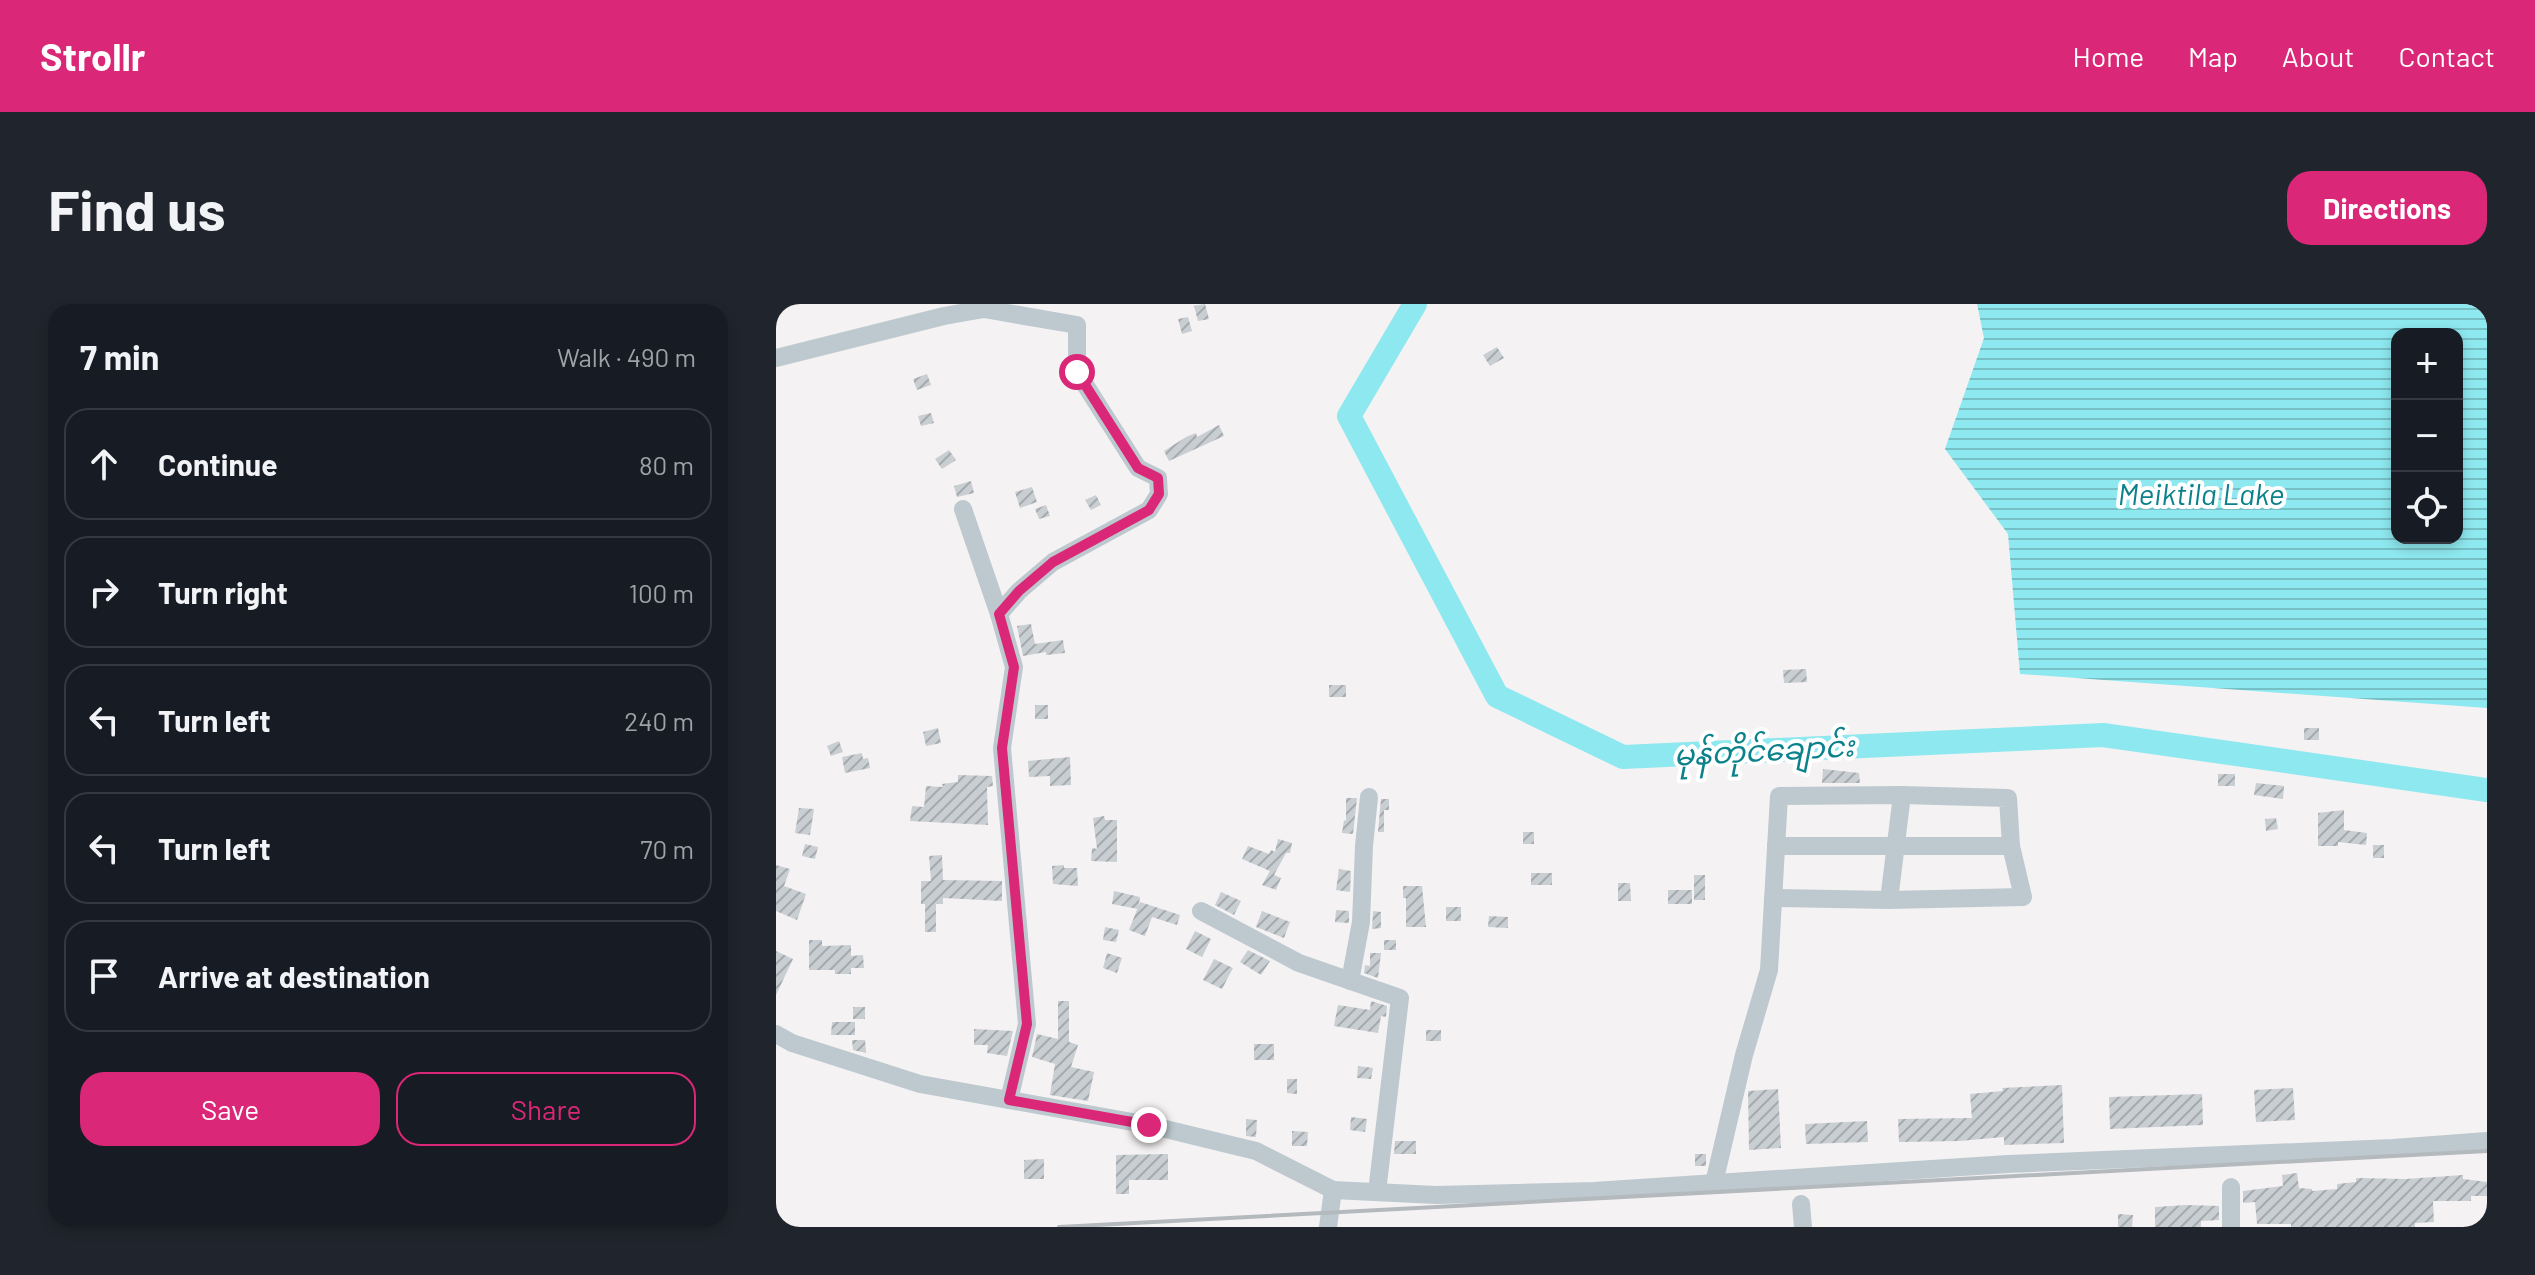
<!DOCTYPE html>
<html lang="en">
<head>
<meta charset="utf-8">
<style>
	body { margin:0; font-family:Barlow,"Noto Sans Myanmar",sans-serif; background:#20242c; color:#f1f3f6 }
	.controls { position:absolute; right:24px; top:24px; display:grid; overflow:hidden; border-radius:16px; box-shadow:0 4px 12px #0003 }
	.controls button { width:72px; height:72px; display:grid; place-items:center; padding:0; border:0; border-bottom:2px solid #363941; background:#171b24; color:#f1f3f6; font:40px sans-serif }
	.stop { position:absolute; width:24px; height:24px; margin:-18px; border:6px solid #db2777; border-radius:50%; background:#fff }
	.stop.end { background:#db2777; border-color:#fff; box-shadow:0 2px 8px #0008 }
	.list { margin:0; padding:0; list-style:none }
	h2 { display:flex; justify-content:space-between; align-items:center; height:104px; margin:0; padding:0 32px; font-size:34px }
	h2 small { font-size:26px; font-weight:400; color:#9ea1a6 }
	.list li { display:grid; grid-template-columns:52px 1fr auto; gap:24px; align-items:center; box-sizing:border-box; height:112px; margin:0 16px 16px; padding:0 16px; border:2px solid #363941; border-radius:24px }
	.list b { display:block; font-size:30px; white-space:nowrap }
	.list em { font-size:26px; font-style:normal; color:#9ea1a6 }
	.actions { display:flex; gap:16px; padding:24px 32px }
	.actions a { flex:1; padding:18px 0; border:2px solid #db2777; border-radius:24px; text-align:center; font-size:28px; color:#db2777 }
	.actions .main { background:#db2777; color:#fff }
	.icon { flex:none; width:44px; height:44px; fill:none; stroke:currentColor; stroke-width:2; stroke-linecap:round; stroke-linejoin:round }
	.map { position:relative; flex:none; width:1711px; height:923px; overflow:hidden; border-radius:24px }
	header { display:flex; align-items:center; gap:48px; box-sizing:border-box; height:112px; padding:0 40px; background:#db2777; color:#fff }
	header strong { font-size:38px }
	nav { display:flex; gap:44px; margin-inline-start:auto; font-size:28px }
	.intro { display:flex; align-items:center; justify-content:space-between; box-sizing:border-box; height:192px; padding:0 48px }
	h1 { margin:0; font-size:56px }
	.button { padding:20px 36px; border-radius:24px; background:#db2777; color:#fff; font-size:28px; font-weight:700 }
	main { display:flex; gap:48px; padding:0 48px }
	aside { flex:1; background:#171b24; border-radius:24px; box-shadow:0 4px 12px #0003 }
	.map>svg:first-child { display:block }
</style>
</head>
<body>
<header>
<strong>Strollr</strong>
<nav><a>Home</a><a>Map</a><a>About</a><a>Contact</a></nav>
</header>
<div class="intro"><h1>Find us</h1><a class="button">Directions</a></div>
<main>
<aside>
<h2>7 min<small>Walk · 490 m</small></h2>
<ul class="list">
<li><svg class="icon" aria-label="ahead" viewBox="0 0 24 24"><path d="M12 20V5M6 11l6-6 6 6"/></svg><div><b>Continue</b></div><em>80 m</em></li>
<li><svg class="icon" aria-label="right" viewBox="0 0 24 24"><path d="M7 20v-9h11M14 6l5 5-5 5"/></svg><div><b>Turn right</b></div><em>100 m</em></li>
<li><svg class="icon" aria-label="left" viewBox="0 0 24 24"><path d="M17 20v-9H6M10 6l-5 5 5 5"/></svg><div><b>Turn left</b></div><em>240 m</em></li>
<li><svg class="icon" aria-label="left" viewBox="0 0 24 24"><path d="M17 20v-9H6M10 6l-5 5 5 5"/></svg><div><b>Turn left</b></div><em>70 m</em></li>
<li><svg class="icon" aria-label="arrive" viewBox="0 0 24 24"><path d="M6 21V4h12l-3 4 3 4H6"/></svg><div><b>Arrive at destination</b></div></li>
</ul>
<div class="actions"><a class="main">Save</a><a>Share</a></div>
</aside>
<div class="map">
<svg width="1711" height="923" viewBox="0 0 1711 923">
	<defs>
		<pattern id="water-rules" width="6" height="5" patternUnits="userSpaceOnUse" patternTransform="scale(2)"><rect width="6" height="5" fill="#8ee8ef"/><path d="M0 2.5h6" fill="none" stroke="#76bfc5"/></pattern>
		<pattern id="building-hatch" width="6" height="6" patternUnits="userSpaceOnUse" patternTransform="scale(2)"><rect width="6" height="6" fill="#c9ced2"/><path d="M-1 1l2-2M0 6l6-6M5 7l2-2" fill="none" stroke="#a5aaae"/></pattern>
	</defs>
	<rect width="100%" height="100%" fill="#f5f2f3"/>
	<path fill="url(#water-rules)" fill-rule="evenodd" d="M1201 0H1711V404L1244 370 1232 230 1169 145 1208 34ZM1621 30H1681V234H1621Z"/>
	<g fill="none" stroke-linecap="round" stroke-linejoin="round">
		<polyline stroke="#8ee8ef" stroke-width="24" points="639,0 573,112 721,392 847,453 1327,431 1711,486"/>
	</g>
	<g fill="url(#building-hatch)">
		<polygon points="429,0 433,15 422,17 418,2"/>
		<polygon points="412,13 416,27 406,30 402,15"/>
		<polygon points="721,43 728,54 714,62 707,51"/>
		<polygon points="151,70 155,81 141,86 137,75"/>
		<polygon points="155,109 158,119 145,122 142,112"/>
		<polygon points="443,121 448,132 393,157 388,147 410,133 420,129 421,133"/>
		<polygon points="173,146 180,156 166,165 159,155"/>
		<polygon points="195,177 198,189 181,193 178,182"/>
		<polygon points="256,183 261,198 244,204 239,188"/>
		<polygon points="320,191 325,201 315,206 309,196"/>
		<polygon points="270,201 274,212 263,215 259,205"/>
		<polygon points="255,320 259,340 287,336 289,349 270,351 270,348 247,352 241,322"/>
		<polygon points="1030,365 1031,378 1008,379 1007,366"/>
		<rect x="553" y="381" width="17" height="12"/>
		<rect x="259" y="401" width="13" height="14"/>
		<polygon points="162,424 165,439 150,442 147,428"/>
		<rect x="1528" y="424" width="15" height="12"/>
		<polygon points="63,437 67,448 55,452 51,442"/>
		<polygon points="86,449 87,455 92,454 94,464 69,469 66,453"/>
		<polygon points="294,453 295,481 274,482 274,472 253,473 252,457"/>
		<polygon points="1047,465 1083,469 1084,479 1046,479"/>
		<rect x="1442" y="470" width="17" height="12"/>
		<polygon points="182,471 216,472 217,482 211,483 212,521 134,517 136,502 148,503 150,482 167,483 166,480 182,478"/>
		<polygon points="1480,479 1508,482 1507,495 1478,491"/>
		<polygon points="570,494 581,494 577,530 566,529 568,516 570,517"/>
		<polygon points="605,495 613,495 613,506 608,506 608,528 602,528"/>
		<polygon points="23,504 38,505 34,531 19,529"/>
		<polygon points="1568,506 1568,526 1591,529 1590,541 1562,538 1562,542 1542,542 1542,509"/>
		<polygon points="328,512 329,516 341,516 341,558 315,557 316,544 321,545 317,514"/>
		<polygon points="1500,514 1502,525 1490,527 1489,515"/>
		<rect x="747" y="528" width="11" height="12"/>
		<polygon points="502,535 516,539 514,549 510,549 498,571 505,574 500,586 486,581 494,567 466,555 472,542 493,550 495,546 499,548"/>
		<polygon points="29,540 42,543 39,555 26,552"/>
		<rect x="1597" y="541" width="11" height="13"/>
		<polygon points="166,551 167,576 226,577 226,597 167,594 167,600 160,600 160,628 149,628 149,600 145,600 145,577 155,577 153,552"/>
		<polygon points="0,561 14,565 8,582 30,590 21,616 0,607"/>
		<polygon points="288,561 288,564 301,564 302,582 277,580 276,562"/>
		<polygon points="563,565 575,567 574,588 560,586"/>
		<rect x="755" y="569" width="21" height="12"/>
		<rect x="918" y="571" width="11" height="25"/>
		<polygon points="842,579 854,579 855,597 842,597"/>
		<polygon points="627,582 646,582 650,623 630,623 630,594 627,594"/>
		<rect x="892" y="586" width="24" height="14"/>
		<polygon points="338,587 364,593 362,605 336,600"/>
		<polygon points="445,588 465,597 458,611 439,601"/>
		<polygon points="364,598 404,611 401,621 376,613 369,632 353,626"/>
		<rect x="670" y="603" width="15" height="14"/>
		<polygon points="560,606 573,607 573,619 559,618"/>
		<polygon points="486,607 514,618 508,634 480,623"/>
		<polygon points="597,607 605,608 605,624 596,625"/>
		<polygon points="713,612 732,613 732,624 712,623"/>
		<polygon points="329,623 343,626 340,638 327,636"/>
		<polygon points="419,627 435,635 426,653 410,645"/>
		<polygon points="33,636 46,636 46,642 75,641 75,652 87,651 88,664 75,664 75,670 59,670 59,666 33,666"/>
		<rect x="608" y="636" width="12" height="10"/>
		<polygon points="472,646 494,657 485,671 464,658"/>
		<polygon points="0,647 17,655 0,691"/>
		<polygon points="331,649 346,654 341,669 327,664"/>
		<polygon points="594,649 605,649 602,674 588,669 589,661 594,662"/>
		<polygon points="438,655 457,664 446,685 427,676"/>
		<polygon points="282,697 293,697 293,738 302,741 295,763 318,768 312,797 274,791 279,760 256,753 261,730 282,735"/>
		<polygon points="595,697 611,702 610,713 605,712 602,729 558,722 562,701 594,706"/>
		<rect x="77" y="703" width="12" height="12"/>
		<polygon points="56,718 79,718 79,731 55,731"/>
		<polygon points="198,725 237,727 231,752 211,749 212,741 198,741"/>
		<rect x="650" y="726" width="15" height="11"/>
		<polygon points="76,736 89,736 90,749 77,746"/>
		<rect x="478" y="740" width="20" height="16"/>
		<polygon points="582,762 597,764 595,775 581,774"/>
		<polygon points="511,775 521,775 521,790 511,789"/>
		<polygon points="1286,781 1288,839 1228,841 1228,833 1184,837 1123,838 1122,815 1196,814 1194,790 1227,787 1226,784"/>
		<polygon points="1517,784 1519,816 1480,818 1478,786"/>
		<polygon points="1002,785 1005,844 973,846 972,787"/>
		<polygon points="1426,790 1427,821 1334,825 1333,793"/>
		<polygon points="575,813 591,815 589,828 574,826"/>
		<polygon points="470,815 481,816 480,833 470,832"/>
		<polygon points="1091,817 1092,838 1030,840 1029,820"/>
		<polygon points="516,827 532,828 531,842 516,842"/>
		<polygon points="619,837 640,837 640,850 618,850"/>
		<polygon points="392,850 392,876 353,876 353,890 340,890 340,851"/>
		<rect x="919" y="850" width="11" height="12"/>
		<polygon points="268,855 268,875 248,875 248,856"/>
		<polygon points="1521,869 1523,884 1536,885 1536,887 1561,885 1561,880 1580,878 1580,874 1630,875 1687,871 1687,875 1711,878 1711,892 1695,892 1695,897 1657,897 1658,918 1639,919 1639,923 1515,923 1515,920 1481,920 1479,898 1467,899 1467,887 1507,882 1506,871"/>
		<polygon points="1411,901 1443,902 1443,916 1425,917 1425,923 1379,923 1379,903"/>
		<polygon points="1342,910 1357,911 1356,923 1342,923"/>
	</g>
	<g fill="none" stroke-linecap="round" stroke-linejoin="round">
		<g stroke="#bdc9cf" stroke-width="18">
			<polyline points="0,54 168,12 208,5 301,21 301,68 362,164 382,174 383,190 373,206 277,258 243,287 223,310"/>
			<polyline points="187,205 223,310 238,363 226,444 251,720 233,796"/>
			<polyline points="1000,542 1235,542"/>
			<polyline points="997,594 1113,596 1126,491"/>
			<polyline points="425,607 523,659 624,694 601,888"/>
			<polyline points="574,677 585,618 588,542 593,493"/>
			<polyline points="0,730 16,739 144,780 373,821 480,847 557,886 552,923"/>
			<polyline points="938,879 968,751 993,666 1003,492 1126,491 1232,494 1235,542 1247,593 1113,596"/>
			<polyline points="557,886 660,891 818,887 1232,860 1617,844 1711,837"/>
			<polyline points="1025,900 1027,923"/>
			<polyline points="1455,923 1455,883"/>
		</g>
		<polyline stroke="#b4b9bd" stroke-width="4" points="283,923 1711,847"/>
	</g>
	<g fill="none" stroke-linecap="round" stroke-linejoin="round">
		<polyline stroke="#db2777" stroke-width="10" points="301,68 362,164 382,174 383,190 373,206 277,258 243,287 223,310 238,363 226,444 251,720 233,796 373,821"/>
	</g>
	<g text-anchor="middle" stroke-width="8" stroke-linejoin="round" paint-order="stroke">
		<g font-size="30" font-style="italic" fill="#0b828b" stroke="#fff">
			<text x="1425" y="201">Meiktila Lake</text>
			<text transform="translate(988 447) rotate(-3)" y="10">မုန်တိုင်ချောင်း</text>
		</g>
	</g>
</svg>
<div class="controls">
<button>+</button>
<button>−</button>
<button><svg class="icon" aria-label="locate" viewBox="0 0 24 24"><circle cx="12" cy="12" r="6"/><path d="M12 2v4M12 18v4M2 12h4M18 12h4"/></svg></button>
</div>
<div class="stop" style="left:301px;top:68px"></div>
<div class="stop end" style="left:373px;top:821px"></div>
</div>
</main>
</body>
</html>
